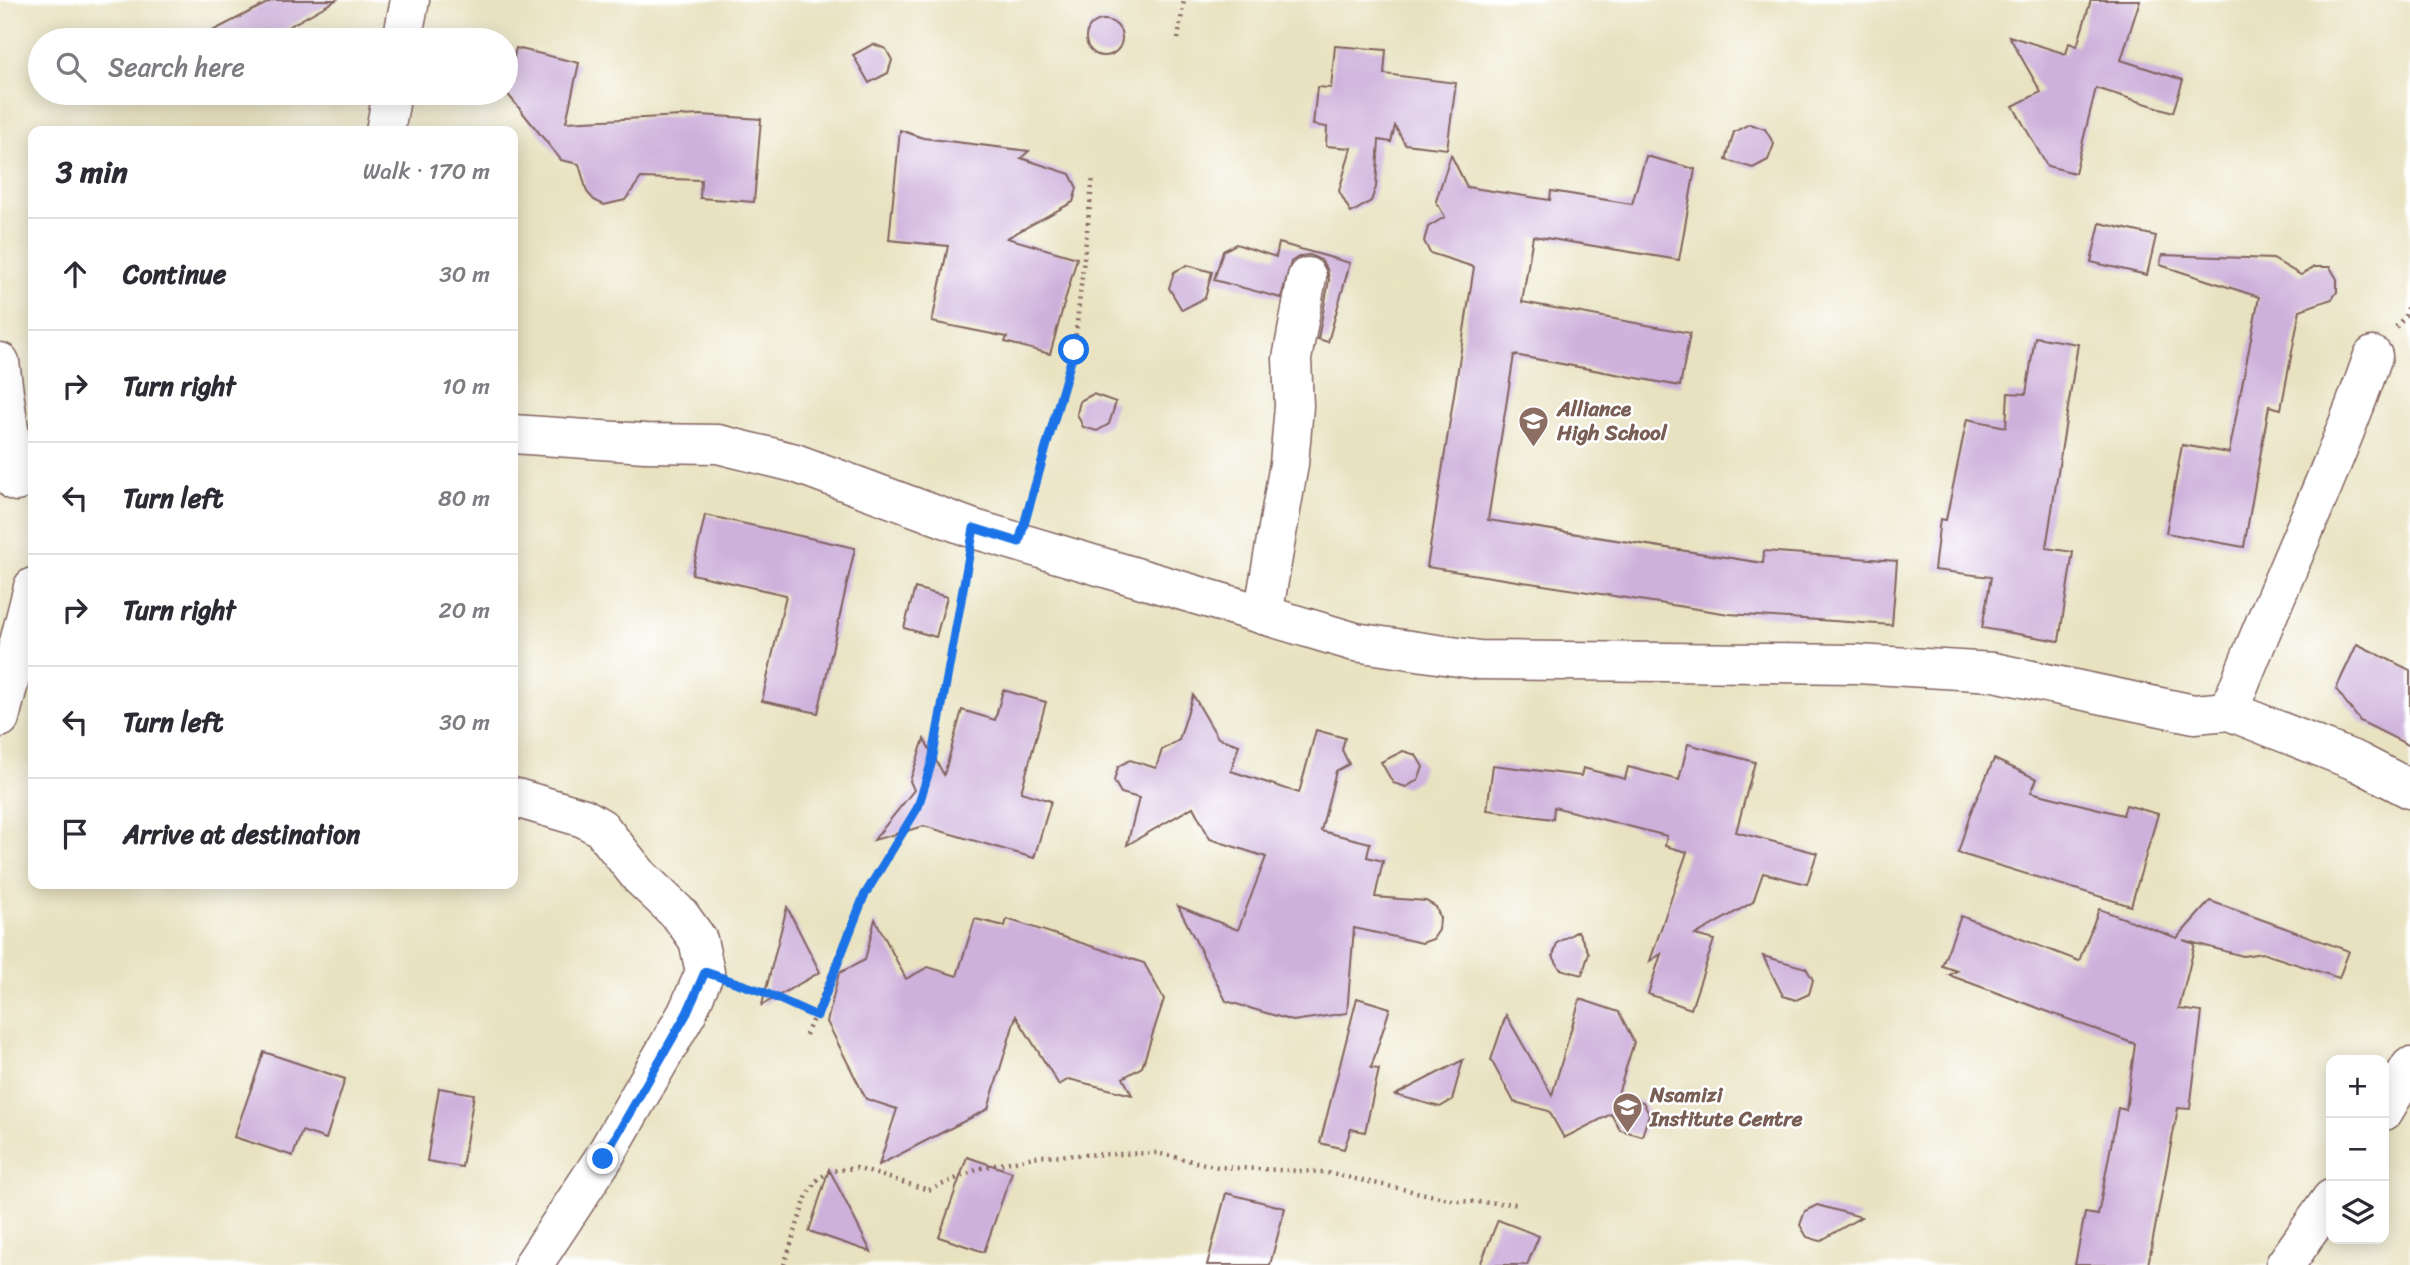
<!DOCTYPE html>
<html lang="en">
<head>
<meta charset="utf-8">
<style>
	body { margin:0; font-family:Sriracha,sans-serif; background:#f7f7f7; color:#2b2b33 }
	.controls { position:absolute; right:21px; bottom:21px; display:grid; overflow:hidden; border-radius:14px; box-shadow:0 4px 18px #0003 }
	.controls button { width:63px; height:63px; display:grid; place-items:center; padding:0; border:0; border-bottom:2px solid #e1e1e2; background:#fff; color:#2b2b33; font:35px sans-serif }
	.stop { position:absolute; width:21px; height:21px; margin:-16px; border:5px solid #1a73e8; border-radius:50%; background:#fff }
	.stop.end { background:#1a73e8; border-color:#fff; box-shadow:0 2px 7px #0008 }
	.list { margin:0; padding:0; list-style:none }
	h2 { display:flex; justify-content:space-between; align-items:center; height:91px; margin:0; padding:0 28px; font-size:30px }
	h2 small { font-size:23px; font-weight:400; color:#7c7c81 }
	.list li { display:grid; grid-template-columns:46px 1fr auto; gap:21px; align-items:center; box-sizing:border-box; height:112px; padding:0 28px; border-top:2px solid #e1e1e2 }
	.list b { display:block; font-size:26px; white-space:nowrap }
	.list em { font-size:23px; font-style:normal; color:#7c7c81 }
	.icon { flex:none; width:38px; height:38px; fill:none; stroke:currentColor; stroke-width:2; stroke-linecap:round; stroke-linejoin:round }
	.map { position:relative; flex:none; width:2410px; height:1265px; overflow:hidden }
	.search { position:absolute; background:#fff; box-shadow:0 4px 18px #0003; left:28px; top:28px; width:490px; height:77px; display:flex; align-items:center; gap:18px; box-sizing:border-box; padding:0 24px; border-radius:38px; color:#7c7c81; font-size:26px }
	.panel { position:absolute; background:#fff; box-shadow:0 4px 18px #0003; left:28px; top:126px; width:490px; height:763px; border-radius:14px }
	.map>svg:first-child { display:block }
</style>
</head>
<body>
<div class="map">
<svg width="2410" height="1265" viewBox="0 0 2410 1265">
	<rect width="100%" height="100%" fill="#fff"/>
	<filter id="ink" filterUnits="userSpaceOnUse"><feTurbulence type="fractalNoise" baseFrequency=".0143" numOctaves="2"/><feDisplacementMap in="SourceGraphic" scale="14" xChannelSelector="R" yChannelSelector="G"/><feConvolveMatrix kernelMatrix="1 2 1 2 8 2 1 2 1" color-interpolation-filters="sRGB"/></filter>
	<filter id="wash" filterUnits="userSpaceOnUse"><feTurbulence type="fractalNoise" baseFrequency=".00686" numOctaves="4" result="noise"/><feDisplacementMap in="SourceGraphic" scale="28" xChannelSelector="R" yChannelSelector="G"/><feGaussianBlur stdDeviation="1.57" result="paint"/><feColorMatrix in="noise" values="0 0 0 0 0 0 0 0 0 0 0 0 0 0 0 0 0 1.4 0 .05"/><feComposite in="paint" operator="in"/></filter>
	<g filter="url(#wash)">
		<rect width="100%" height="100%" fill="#e8e2c0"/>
		<g id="blocks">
			<g fill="#ceb1db">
				<polygon points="273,0 336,0 265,40 195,40"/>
				<polygon points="2091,0 2140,0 2121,60 2183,80 2173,112 2096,88 2075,173 2047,166 2013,106 2041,92 2009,36 2066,54 2069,43 2077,46"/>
				<circle cx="1104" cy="38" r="18"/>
				<polygon points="873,44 886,49 892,60 888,73 869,83 853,55"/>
				<polygon points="1335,46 1386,50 1384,74 1456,83 1447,149 1405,144 1395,126 1391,142 1379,140 1376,187 1371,201 1351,213 1339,191 1351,148 1326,146 1327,127 1313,125 1317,87 1331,88"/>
				<polygon points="516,48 579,63 566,122 701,115 761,119 754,202 700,198 701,180 641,178 625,200 604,205 594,200 587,192 579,164 561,160 506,92"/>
				<polygon points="1749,124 1765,129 1774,144 1768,160 1753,168 1726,160 1734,132"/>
				<polygon points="900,130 923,138 1029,151 1021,158 1070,174 1077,188 1073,202 1007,238 1077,258 1050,354 1005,342 1007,337 932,322 948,246 889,240"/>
				<polygon points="1451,155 1467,187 1550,200 1551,191 1632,204 1646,156 1695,169 1679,260 1533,236 1522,302 1690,333 1680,386 1514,355 1488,520 1763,563 1764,551 1897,561 1892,625 1729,614 1427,567 1474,267 1430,253 1424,241 1428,227 1445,217 1436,201"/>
				<polygon points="2100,223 2156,236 2147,275 2091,262"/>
				<polygon points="1279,243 1350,263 1328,342 1318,339 1329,280 1327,269 1321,260 1310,255 1300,256 1291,262 1281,298 1214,280 1223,251 1236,244 1276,257"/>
				<polygon points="2162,255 2273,259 2301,275 2314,267 2330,267 2337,279 2337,292 2332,299 2300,310 2281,409 2269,406 2244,547 2166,533 2182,445 2229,453 2259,297 2160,265"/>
				<polygon points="1187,265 1212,272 1205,298 1182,310 1169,288 1174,272"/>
				<polygon points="2035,337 2078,344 2046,548 2073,552 2059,641 1982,628 1991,577 1934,570 1940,519 1946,520 1967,419 2006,427 2008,393 2026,394"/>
				<polygon points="1093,394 1116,402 1109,424 1097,431 1083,427 1077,414 1080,401"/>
				<polygon points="705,515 855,548 818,713 762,701 786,595 692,574"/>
				<polygon points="915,588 947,597 936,637 904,628"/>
				<polygon points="2357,644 2410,670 2410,746 2360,721 2336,689"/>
				<polygon points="1003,690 1046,702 1021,792 1051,801 1034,858 924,826 874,840 914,790 910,781 924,739 944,775 962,710 995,720"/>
				<polygon points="1193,695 1218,738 1239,745 1231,771 1299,793 1316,730 1345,738 1342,750 1349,764 1336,771 1321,831 1370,843 1367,857 1383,861 1375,897 1426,901 1436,907 1440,918 1439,930 1433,939 1422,943 1354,928 1347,1013 1293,1021 1226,1001 1178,906 1238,930 1266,857 1210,839 1193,807 1127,845 1139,798 1121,793 1114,781 1118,767 1130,760 1156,768 1162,750 1179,740"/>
				<polygon points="1688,744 1755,762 1736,832 1817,853 1807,884 1763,873 1753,902 1695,935 1714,940 1691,1009 1648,994 1661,954 1650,961 1687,852 1665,846 1667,836 1554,807 1553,819 1487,810 1493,765 1581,776 1583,768 1625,779 1628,767 1679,780"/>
				<polygon points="1403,751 1416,755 1423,767 1418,780 1406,787 1393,783 1381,762"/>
				<polygon points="1994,759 2037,779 2031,792 2123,815 2126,805 2158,814 2131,906 1958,853 1971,811"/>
				<polygon points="2210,901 2349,951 2339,978 2262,953 2243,956 2183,940 2195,944 2179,1009 2202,1012 2190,1109 2178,1108 2148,1265 2075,1265 2085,1213 2098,1215 2118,1108 2126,1110 2135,1044 1949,975 1957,971 1942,966 1961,916 2079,961 2099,909 2177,938"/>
				<polygon points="787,907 820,972 762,1005"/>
				<polygon points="875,919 906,979 928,967 957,976 975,919 1005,926 1007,919 1144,963 1164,999 1142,1067 1123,1078 1132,1095 1069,1079 1059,1085 1016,1016 988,1109 879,1165 897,1109 866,1099 827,1022 839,973 865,960"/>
				<polygon points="1578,931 1589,953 1582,975 1560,969 1553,956 1557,943"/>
				<polygon points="1763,956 1806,968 1813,980 1809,994 1796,1000 1783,996"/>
				<polygon points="1357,998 1390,1008 1371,1068 1379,1069 1365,1132 1351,1129 1344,1149 1320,1143"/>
				<polygon points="1580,999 1619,1012 1634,1042 1618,1094 1643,1102 1649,1114 1642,1136 1620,1130 1611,1114 1564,1138 1549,1111 1514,1102 1491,1060 1506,1015 1552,1095"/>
				<polygon points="264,1052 345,1079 326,1139 302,1131 293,1156 234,1137"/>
				<polygon points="1463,1060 1452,1100 1440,1107 1395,1095"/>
				<polygon points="439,1088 474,1094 462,1167 427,1161"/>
				<polygon points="967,1157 1012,1172 984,1252 939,1237"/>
				<polygon points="829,1169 852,1214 871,1252 809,1231"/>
				<polygon points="1226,1193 1285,1208 1270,1265 1207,1265"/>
				<polygon points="1817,1205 1861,1217 1820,1241 1807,1237 1800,1225 1805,1211"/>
				<polygon points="1498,1220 1539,1236 1527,1265 1480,1265"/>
			</g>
		</g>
	</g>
	<g filter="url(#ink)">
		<use href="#blocks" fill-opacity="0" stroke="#81635f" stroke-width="2"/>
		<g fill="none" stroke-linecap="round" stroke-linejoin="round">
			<defs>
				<g id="minor">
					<polyline points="402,40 410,0"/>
					<polyline points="385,131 392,93"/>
					<polyline points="0,362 16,482"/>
					<polyline points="513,434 645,443 718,444 795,463 974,529 1355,642 1479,660 1857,664 1994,672 2194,714 2229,711 2358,762 2410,789"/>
					<polyline points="1263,615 1289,464 1294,406 1292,359 1307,277"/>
					<path d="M2229 711C2275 592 2331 477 2373 356"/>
					<polyline points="0,718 33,587"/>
					<polyline points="513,797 584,818 601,828 640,877 680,915 698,940 705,972 687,1013 603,1159 533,1265"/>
					<polyline points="2384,1111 2410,1067"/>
					<polyline points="2285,1265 2331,1199"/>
				</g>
			</defs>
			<use href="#minor" stroke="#81635f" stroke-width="41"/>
			<g stroke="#81635f" stroke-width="4.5" stroke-dasharray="2 5" stroke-linecap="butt">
				<polyline points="1178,39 1184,0"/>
				<polyline points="2396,327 2405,316 2410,296"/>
				<polyline points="1030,504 1074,350 1093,176"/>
				<polyline points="744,985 817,1016"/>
				<polyline points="806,1035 864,896 917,807 932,761 967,567"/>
				<polyline points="784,1265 807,1195 816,1181 830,1171 856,1168 929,1190 981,1168 1039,1156 1157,1153 1218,1167 1323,1172 1458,1201 1517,1204"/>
			</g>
			<use href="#minor" stroke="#fff" stroke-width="38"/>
		</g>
	</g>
	<g fill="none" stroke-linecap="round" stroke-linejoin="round" filter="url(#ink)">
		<polyline stroke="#1a73e8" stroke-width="9" points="603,1159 687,1013 705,972 761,991 817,1016 864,896 918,807 932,761 974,528 1019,542 1074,350"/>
	</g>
	<defs>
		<symbol id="school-pin" viewBox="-11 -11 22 30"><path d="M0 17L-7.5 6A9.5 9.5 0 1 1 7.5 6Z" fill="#8d6e63" stroke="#fff"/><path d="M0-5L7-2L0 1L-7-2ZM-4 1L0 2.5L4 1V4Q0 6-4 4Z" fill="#fff"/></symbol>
	</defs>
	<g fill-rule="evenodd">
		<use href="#school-pin" x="1516" y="404" width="35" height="47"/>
		<use href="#school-pin" x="1610" y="1090" width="35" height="47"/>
	</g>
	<g text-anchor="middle" stroke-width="5" stroke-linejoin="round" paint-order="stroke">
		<g font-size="21" font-weight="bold" fill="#785e54" stroke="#fff" text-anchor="start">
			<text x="1557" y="416">Alliance<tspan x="1557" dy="24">High School</tspan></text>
			<text x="1650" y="1102">Nsamizi<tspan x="1650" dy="24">Institute Centre</tspan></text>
		</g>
	</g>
</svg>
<div class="controls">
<button>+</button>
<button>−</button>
<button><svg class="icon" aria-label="layers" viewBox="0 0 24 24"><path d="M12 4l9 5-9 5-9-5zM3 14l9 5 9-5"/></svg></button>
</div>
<div class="stop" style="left:1074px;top:350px"></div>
<div class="stop end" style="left:603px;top:1159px"></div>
<div class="search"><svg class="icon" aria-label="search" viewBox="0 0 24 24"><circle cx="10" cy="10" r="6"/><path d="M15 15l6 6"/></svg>Search here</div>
<section class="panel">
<h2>3 min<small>Walk · 170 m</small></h2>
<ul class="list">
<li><svg class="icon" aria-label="ahead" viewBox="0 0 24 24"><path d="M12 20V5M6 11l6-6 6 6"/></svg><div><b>Continue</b></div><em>30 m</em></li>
<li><svg class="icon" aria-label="right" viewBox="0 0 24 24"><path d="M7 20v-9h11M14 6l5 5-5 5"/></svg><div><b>Turn right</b></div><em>10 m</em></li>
<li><svg class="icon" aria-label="left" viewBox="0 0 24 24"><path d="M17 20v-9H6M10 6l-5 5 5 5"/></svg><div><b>Turn left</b></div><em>80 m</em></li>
<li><svg class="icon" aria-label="right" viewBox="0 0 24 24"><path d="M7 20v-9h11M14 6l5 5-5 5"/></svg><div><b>Turn right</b></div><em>20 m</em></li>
<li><svg class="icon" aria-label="left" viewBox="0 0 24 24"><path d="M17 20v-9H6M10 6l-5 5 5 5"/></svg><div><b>Turn left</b></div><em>30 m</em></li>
<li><svg class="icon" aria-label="arrive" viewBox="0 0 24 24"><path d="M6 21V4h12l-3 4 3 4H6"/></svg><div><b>Arrive at destination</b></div></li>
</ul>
</section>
</div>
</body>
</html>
